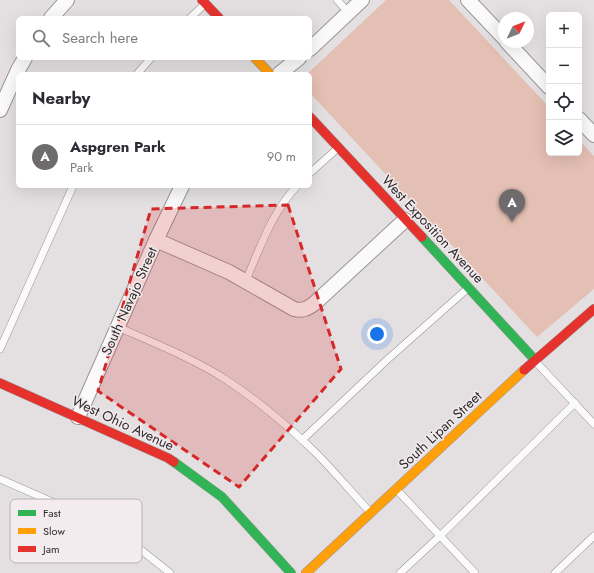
<!DOCTYPE html>
<html lang="en">
<head>
<meta charset="utf-8">
<style>
	body { margin:0; font-family:Jost,sans-serif; background:#f2f2f3; color:#2b2b33 }
	.controls { position:absolute; right:12px; top:12px; display:grid; overflow:hidden; border-radius:6px; box-shadow:0 4px 16px #0002 }
	.controls button { width:36px; height:36px; display:grid; place-items:center; padding:0; border:0; border-bottom:1px solid #e1e1e2; background:#fff; color:#2b2b33; font:20px sans-serif }
	.compass { position:absolute; left:498px; top:12px; width:36px; height:36px; border-radius:50%; background:#fff; box-shadow:0 4px 16px #0002; rotate:47deg }
	.you { position:absolute; left:377px; top:334px; width:14px; height:14px; margin:-10px; border:3px solid #fff; border-radius:50%; background:#1a73e8; box-shadow:0 0 0 6px #1a73e833 }
	.badge { display:grid; place-items:center; width:26px; height:26px; border-radius:50%; background:#6e6b6c; color:#fff; font-size:13px; font-weight:700 }
	.pin { position:absolute; translate:-50% -33px; filter:drop-shadow(0 1px 2px #0008) }
	.pin::after { content:''; position:absolute; top:21px; width:14px; height:12px; background:inherit; clip-path:polygon(0 0,100% 0,50% 100%) }
	.list { margin:0; padding:0; list-style:none }
	h2 { display:flex; justify-content:space-between; align-items:center; height:52px; margin:0; padding:0 16px; font-size:17px }
	h2 small { font-size:13px; font-weight:400; color:#7c7c81 }
	.list li { display:grid; grid-template-columns:26px 1fr auto; gap:12px; align-items:center; box-sizing:border-box; height:64px; padding:0 16px; border-top:1px solid #e1e1e2 }
	.list b { display:block; font-size:15px; white-space:nowrap }
	.list p { margin:0; font-size:13px; white-space:nowrap; color:#7c7c81 }
	.list em { font-size:13px; font-style:normal; color:#7c7c81 }
	.icon { flex:none; width:22px; height:22px; fill:none; stroke:currentColor; stroke-width:2; stroke-linecap:round; stroke-linejoin:round }
	.map { position:relative; flex:none; width:594px; height:573px; overflow:hidden }
	.search { position:absolute; background:#fff; box-shadow:0 4px 16px #0002; left:16px; top:16px; width:296px; height:44px; display:flex; align-items:center; gap:10px; box-sizing:border-box; padding:0 14px; border-radius:6px; color:#7c7c81; font-size:15px }
	.panel { position:absolute; background:#fff; box-shadow:0 4px 16px #0002; left:16px; top:72px; width:296px; height:116px; border-radius:6px }
	.map>svg:first-child { display:block }
</style>
</head>
<body>
<div class="map">
<svg width="594" height="573" viewBox="0 0 594 573">
	<rect width="100%" height="100%" fill="#e4e0e2"/>
	<polygon fill="#e4bfb3" points="386,0 449,0 549,107 549,153 579,153 579,140 594,156 594,289 537,337 310,93 310,74 307,74"/>
	<g fill="none" stroke-linecap="round" stroke-linejoin="round">
		<defs>
			<g id="lane">
				<polyline points="337,0 349,13"/>
				<polyline points="190,18 205,4"/>
				<polyline points="137,74 151,58"/>
				<polyline points="310,173 338,148"/>
				<path d="M246 280C260 248 272 212 297 186"/>
				<path d="M118 327C154 343 192 358 225 379 257 400 287 425 315 452 334 471 352 493 371 513"/>
				<polyline points="0,349 73,186"/>
				<polyline points="535,361 594,424"/>
				<polyline points="302,440 388,359 467,289"/>
				<polyline points="0,479 89,518 136,546 170,573"/>
				<polyline points="397,490 475,573"/>
				<polyline points="400,573 440,536 575,403"/>
				<polyline points="555,573 594,536"/>
			</g>
			<g id="street">
				<polyline points="468,0 504,38"/>
				<polyline points="51,18 67,0"/>
				<polyline points="507,42 549,87"/>
				<polyline points="310,49 362,0"/>
				<polyline points="279,74 299,58"/>
				<polyline points="0,110 18,70 25,58"/>
				<polyline points="579,119 594,135"/>
				<path d="M156 240 229 272 294 309C303 311 307 309 315 303L405 220"/>
				<polyline points="78,417 156,240 182,186"/>
			</g>
			<g id="fast">
				<polyline points="422,237 535,360"/>
				<polyline points="174,462 222,497 291,573"/>
			</g>
			<g id="slow">
				<polyline points="255,58 270,74"/>
				<polyline points="306,573 524,370"/>
			</g>
			<g id="jam">
				<polyline points="202,0 219,18"/>
				<polyline points="310,117 422,237"/>
				<polyline points="524,370 594,309"/>
				<polyline points="0,383 168,458 174,462"/>
			</g>
		</defs>
		<use href="#lane" stroke="#9a9698" stroke-width="8"/>
		<use href="#street" stroke="#9a9698" stroke-width="16"/>
		<use href="#fast" stroke="#9a9698" stroke-width="10"/>
		<use href="#slow" stroke="#9a9698" stroke-width="10"/>
		<use href="#jam" stroke="#9a9698" stroke-width="10"/>
		<use href="#lane" stroke="#fbfafb" stroke-width="7"/>
		<use href="#street" stroke="#fbfafb" stroke-width="14"/>
		<use href="#fast" stroke="#30b455" stroke-width="9"/>
		<use href="#slow" stroke="#ff9f0a" stroke-width="9"/>
		<use href="#jam" stroke="#e5322d" stroke-width="9"/>
	</g>
	<path fill="#d62828" fill-opacity="0.2" stroke="#d62828" stroke-width="3" stroke-dasharray="8 5" stroke-linejoin="round" d="M288 205 341 369 239 487 98 391 151 209Z"/>
	<g text-anchor="middle" stroke-width="3" stroke-linejoin="round" paint-order="stroke">
		<g font-size="14" fill="#2f2c2d" stroke="#f3ebee">
			<text transform="translate(433 229) rotate(47)" y="5">West Exposition Avenue</text>
			<text transform="translate(129 301) rotate(-66)" y="5">South Navajo Street</text>
			<text transform="translate(123 423) rotate(25)" y="5">West Ohio Avenue</text>
			<text transform="translate(440 430) rotate(-43)" y="5">South Lipan Street</text>
		</g>
	</g>
	<rect x="10" y="499" width="132" height="64" rx="6" fill="#f3ebee" stroke="#b8b2b4" stroke-width="1"/>
	<rect x="18" y="510" width="18" height="6" fill="#30b455"/>
	<rect x="18" y="528" width="18" height="6" fill="#ff9f0a"/>
	<rect x="18" y="546" width="18" height="6" fill="#e5322d"/>
	<g font-size="11" fill="#2f2c2d">
		<text x="43" y="517">Fast</text>
		<text x="43" y="535">Slow</text>
		<text x="43" y="553">Jam</text>
	</g>
</svg>
<div class="controls">
<button>+</button>
<button>−</button>
<button><svg class="icon" aria-label="locate" viewBox="0 0 24 24"><circle cx="12" cy="12" r="6"/><path d="M12 2v4M12 18v4M2 12h4M18 12h4"/></svg></button>
<button><svg class="icon" aria-label="layers" viewBox="0 0 24 24"><path d="M12 4l9 5-9 5-9-5zM3 14l9 5 9-5"/></svg></button>
</div>
<svg class="compass" viewBox="-18 -18 36 36"><path d="M0-13l5 13h-10z" fill="#e53935"/><path d="M0 13l5-13h-10z" fill="#7c7c81"/></svg>
<div class="you"></div>
<div class="pin badge" style="left:512px;top:222px">A</div>
<div class="search"><svg class="icon" aria-label="search" viewBox="0 0 24 24"><circle cx="10" cy="10" r="6"/><path d="M15 15l6 6"/></svg>Search here</div>
<section class="panel">
<h2>Nearby<small></small></h2>
<ul class="list">
<li><span class="badge">A</span><div><b>Aspgren Park</b><p>Park</p></div><em>90 m</em></li>
</ul>
</section>
</div>
</body>
</html>
